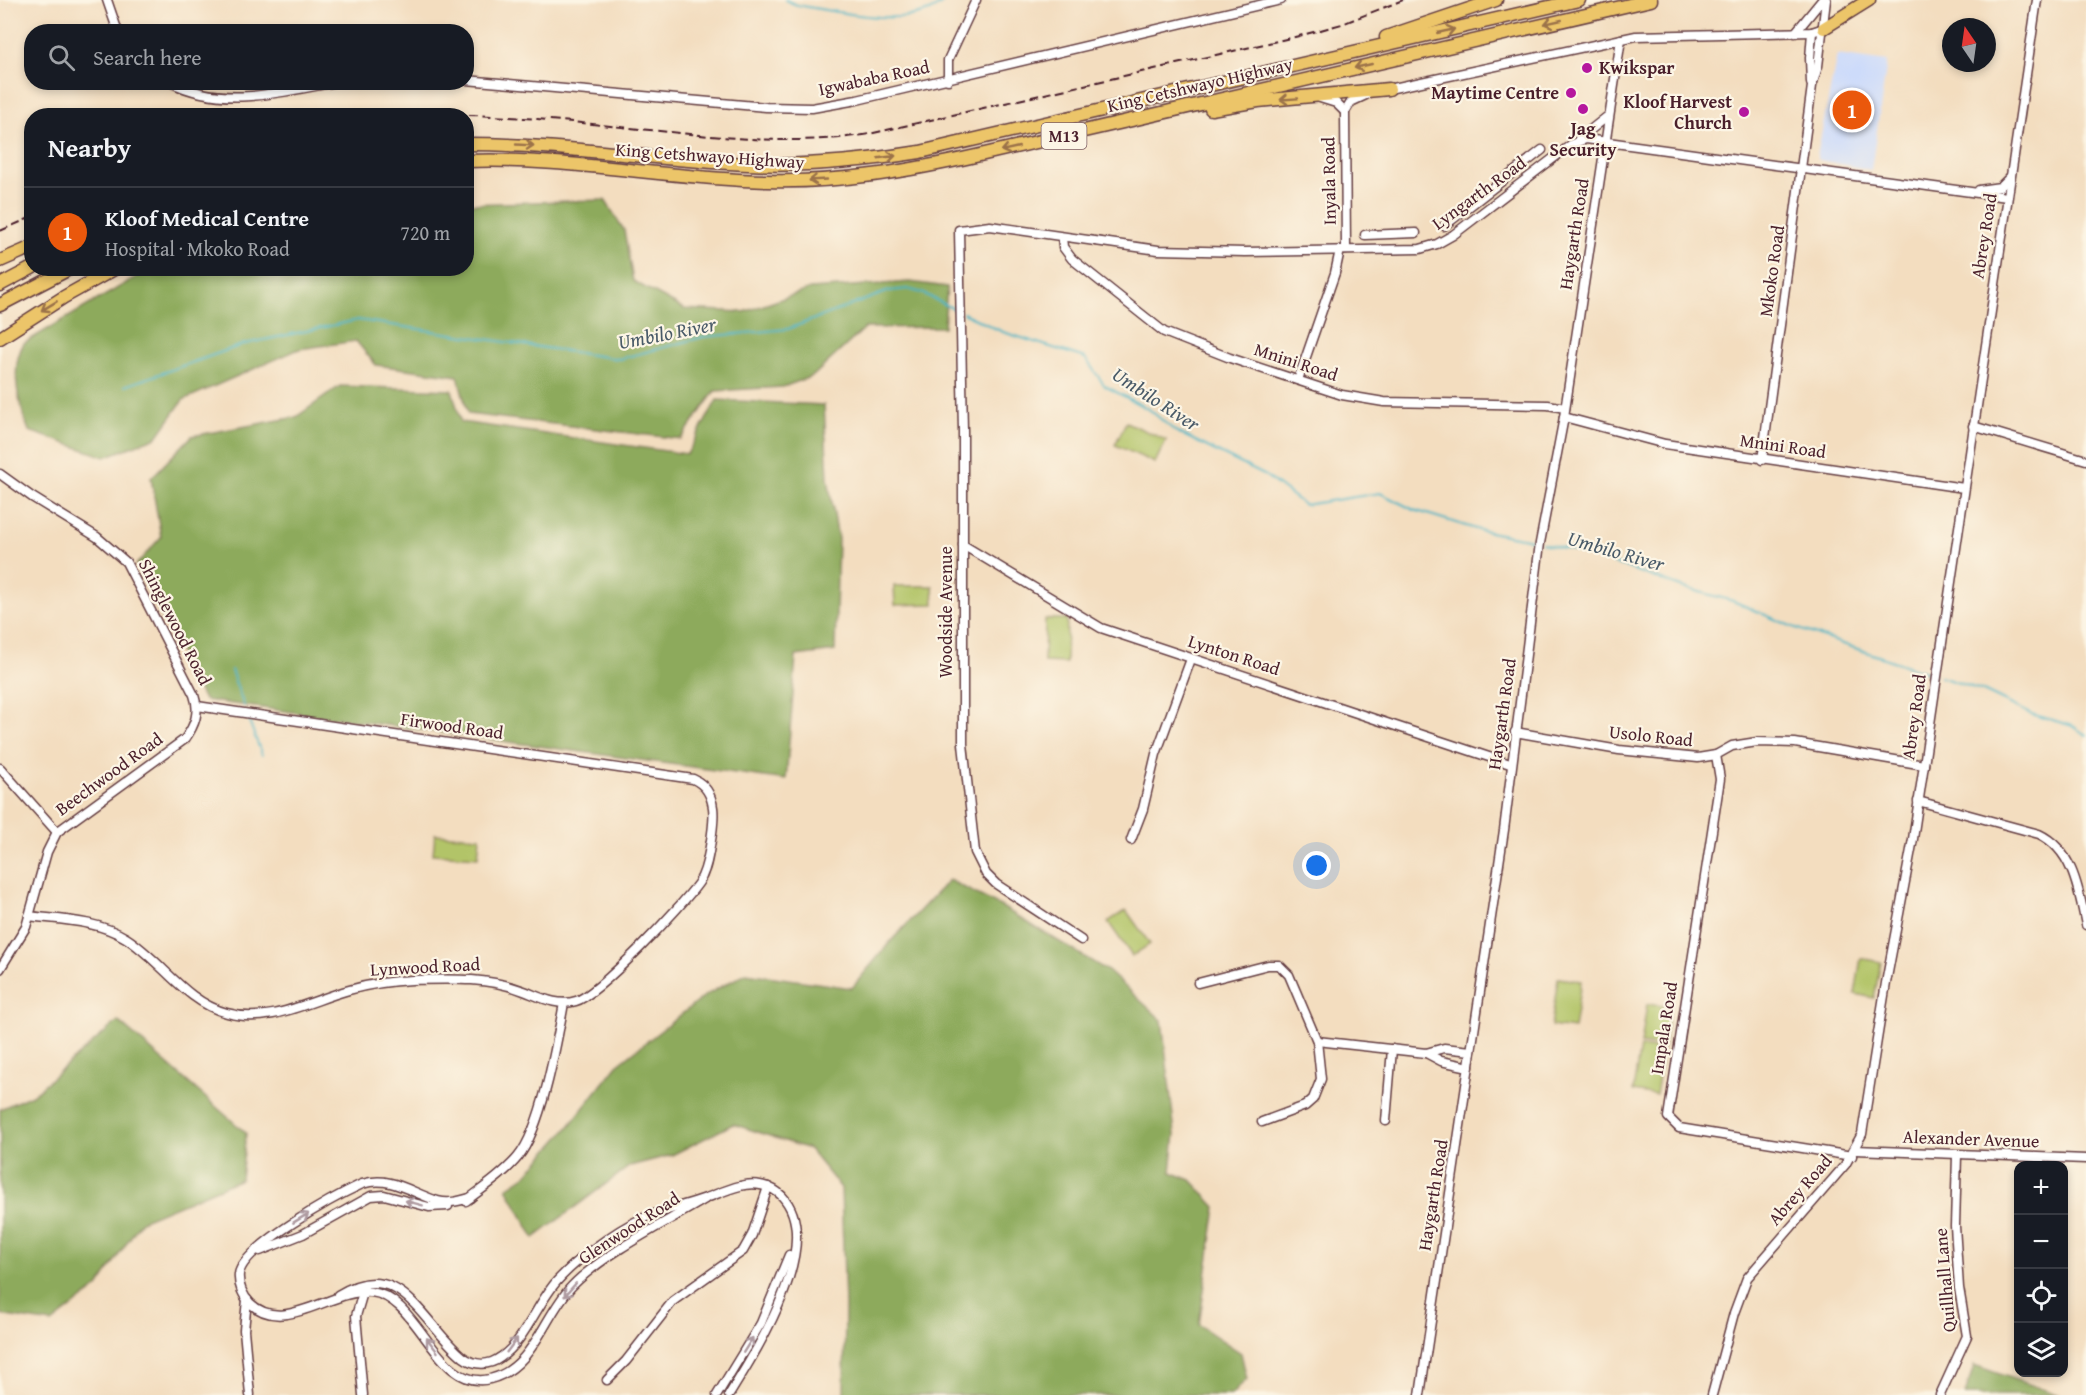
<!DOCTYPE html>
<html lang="en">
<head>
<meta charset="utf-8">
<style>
	body { margin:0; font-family:"Gentium Book Plus",serif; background:#242831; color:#f1f3f6 }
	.controls { position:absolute; right:18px; bottom:18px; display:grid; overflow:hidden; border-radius:12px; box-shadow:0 3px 9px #0003 }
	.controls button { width:54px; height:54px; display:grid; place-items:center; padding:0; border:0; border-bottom:2px solid #363941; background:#171b24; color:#f1f3f6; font:30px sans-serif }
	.compass { position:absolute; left:1942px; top:18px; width:54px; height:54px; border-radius:50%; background:#171b24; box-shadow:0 3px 9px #0003; rotate:347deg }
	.you { position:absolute; left:1317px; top:866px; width:21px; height:21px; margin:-15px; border:4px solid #fff; border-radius:50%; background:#1a73e8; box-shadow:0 0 0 9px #1a73e833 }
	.badge { display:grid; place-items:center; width:39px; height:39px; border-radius:50%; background:#ea580c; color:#fff; font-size:20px; font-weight:700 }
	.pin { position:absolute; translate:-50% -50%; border:3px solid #fff; box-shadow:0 2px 6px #0006 }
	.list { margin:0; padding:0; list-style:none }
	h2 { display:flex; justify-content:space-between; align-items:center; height:78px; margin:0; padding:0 24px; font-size:26px }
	h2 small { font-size:20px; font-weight:400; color:#9ea1a6 }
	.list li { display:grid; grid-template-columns:39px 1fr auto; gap:18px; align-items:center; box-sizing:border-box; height:90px; padding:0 24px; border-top:2px solid #363941 }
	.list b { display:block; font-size:22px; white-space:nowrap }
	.list p { margin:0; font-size:20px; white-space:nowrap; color:#9ea1a6 }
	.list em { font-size:20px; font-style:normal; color:#9ea1a6 }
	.icon { flex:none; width:33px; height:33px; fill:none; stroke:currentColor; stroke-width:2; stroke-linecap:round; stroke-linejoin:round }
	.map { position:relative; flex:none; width:2086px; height:1395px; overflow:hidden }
	.search { position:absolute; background:#171b24; box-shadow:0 3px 9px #0003; left:24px; top:24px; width:450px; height:66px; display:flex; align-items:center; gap:15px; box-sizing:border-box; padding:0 21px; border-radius:24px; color:#9ea1a6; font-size:22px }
	.panel { position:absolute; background:#171b24; box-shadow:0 3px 9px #0003; left:24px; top:108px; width:450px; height:168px; border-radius:24px }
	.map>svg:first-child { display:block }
</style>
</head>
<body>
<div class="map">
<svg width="2086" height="1395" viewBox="0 0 2086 1395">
	<rect width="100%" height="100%" fill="#fcf5e5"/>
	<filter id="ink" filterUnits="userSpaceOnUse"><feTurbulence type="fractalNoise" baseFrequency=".0167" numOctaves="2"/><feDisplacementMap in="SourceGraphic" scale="12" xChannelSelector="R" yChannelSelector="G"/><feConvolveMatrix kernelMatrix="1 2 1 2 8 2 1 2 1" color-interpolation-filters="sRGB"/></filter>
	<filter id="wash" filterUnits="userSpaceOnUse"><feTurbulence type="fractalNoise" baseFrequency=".008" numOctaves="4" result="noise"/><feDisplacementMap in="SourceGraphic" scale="24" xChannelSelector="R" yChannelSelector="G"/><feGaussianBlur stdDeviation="1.35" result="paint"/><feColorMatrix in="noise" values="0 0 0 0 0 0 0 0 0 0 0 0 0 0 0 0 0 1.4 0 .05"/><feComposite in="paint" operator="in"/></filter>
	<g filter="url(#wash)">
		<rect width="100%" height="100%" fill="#f3ddbf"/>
		<polygon fill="#cddbfa" points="1837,55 1887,62 1871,170 1819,160 1817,156"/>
		<g fill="#b2c467" stroke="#7e7249" stroke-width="1.5">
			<polygon points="1126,422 1166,440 1155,463 1115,445"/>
			<polygon points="933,586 934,604 895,605 894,586"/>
			<polygon points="1045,619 1067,619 1066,663 1044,662"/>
			<polygon points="435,834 480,837 478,857 433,854"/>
			<polygon points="1126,910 1150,944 1132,956 1108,922"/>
			<polygon points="1861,958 1881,962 1874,998 1855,994"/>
			<polygon points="1558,978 1581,981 1574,1029 1551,1026"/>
			<polygon points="1647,1004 1670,1007 1664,1047 1641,1044"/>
			<polygon points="1640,1047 1663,1050 1656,1095 1633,1091"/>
		</g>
		<g fill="#8daa5c" stroke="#6c6444" stroke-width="1.5">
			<path d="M605 200 624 230 633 281 684 309 744 312 810 289 910 282 947 287 944 327 865 328 813 376 783 387 715 391 681 439 468 414 458 376 376 365 356 341 299 349 183 400 157 437 105 457 29 431C19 405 9 368 24 343L138 276 159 269 466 268 467 204Z"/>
			<polygon points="340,386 452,390 461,422 687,454 717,400 824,405 828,478 838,539 835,651 796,656 786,780 204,700 136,565 161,537 151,478 192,436 296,417"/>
			<polygon points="949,880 1002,907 1108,971 1162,1020 1175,1134 1171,1172 1191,1180 1216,1207 1199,1325 1241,1353 1247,1379 1231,1395 844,1395 845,1305 841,1188 809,1149 733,1124 672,1155 630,1166 534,1238 507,1188 525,1176 566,1130 617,1065 706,995 746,973 852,988 890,942"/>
			<polygon points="118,1021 246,1133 241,1179 141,1221 98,1287 52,1323 0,1315 0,1109 32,1095"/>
			<polygon points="1974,1365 2059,1395 1965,1395"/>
		</g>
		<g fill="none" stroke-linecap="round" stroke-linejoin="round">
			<g stroke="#47b3c4" stroke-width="2">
				<path d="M785 0 797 5C835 11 916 32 945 0"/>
				<polyline points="963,313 1003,332 1085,358 1105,386 1150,410 1175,431 1266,476 1304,505 1380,493 1414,510 1479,530 1537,541"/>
				<polyline points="125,386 245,344 358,320 619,359 703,337 788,329 889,291 908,289 922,293 958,311"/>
				<polyline points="1542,543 1591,555 1681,587 1733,601 1793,627 1934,675"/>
				<polyline points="231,670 244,706"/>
				<polyline points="1940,677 1981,690 2031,714 2073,726 2086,735"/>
				<polyline points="249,721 262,755"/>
			</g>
		</g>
	</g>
	<g filter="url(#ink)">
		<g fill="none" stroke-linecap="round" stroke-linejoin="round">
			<defs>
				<g id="minor">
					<polyline points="107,0 118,32"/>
					<polyline points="1795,33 1822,0"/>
					<polyline points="466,80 766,107 812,108 857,100 1281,0"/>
					<polyline points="948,80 948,60 976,0"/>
					<path d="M170 82C224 109 281 92 336 82"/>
					<polyline points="1811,83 1810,58 1812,32"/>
					<polyline points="1384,90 1636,36 1812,32 1824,28"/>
					<polyline points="1320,98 1336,103 1345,112"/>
					<polyline points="1579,139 1608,116"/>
					<polyline points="1979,190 2000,187 2010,177"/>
					<polyline points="1444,226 1542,150"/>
					<polyline points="1365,235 1416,233"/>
					<polyline points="1062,237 1063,247 1072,259 1164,332 1230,358 1342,395 1384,402 1548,405 1565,408"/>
					<polyline points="1346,250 1345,112 1351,102 1366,95"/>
					<polyline points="1298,380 1335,273 1340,250"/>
					<polyline points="1564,417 1665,444 1964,488"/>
					<polyline points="1973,426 2086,460"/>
					<polyline points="1762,460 1812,86 1818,66 1826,0"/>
					<path d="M0 474 32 497 97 537 126 562 194 695C200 712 195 725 185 739L57 832 47 852 26 927 0 969"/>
					<polyline points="963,545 1101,628 1510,764"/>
					<polyline points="1515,732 1619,750 1698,758 1716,755 1732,746 1757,742 1795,743 1924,765"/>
					<polyline points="1716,755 1720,779 1668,1117 1679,1128 1852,1156"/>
					<polyline points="0,768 57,832"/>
					<path d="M1918 801 2039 834C2073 850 2079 891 2086 925"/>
					<polyline points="1131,840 1143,809 1156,754 1191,659"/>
					<path d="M29 916C61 920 97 920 126 938 161 960 185 1002 227 1013 269 1025 309 1001 349 990 370 984 391 981 412 980 450 979 487 977 524 991 540 997 558 1007 576 1001 598 995 684 904 699 882 705 873 707 863 709 852 713 828 722 792 693 779L197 706"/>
					<polyline points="1081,940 996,884 986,874 975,852 963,744 963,431 959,230 990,226 1158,250 1245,252 1420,249 1437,244 1453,235 1572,144 1586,139 2007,197"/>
					<polyline points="1198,983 1268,965 1279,965 1289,975 1317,1041 1321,1079 1313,1099 1305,1106 1262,1122"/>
					<polyline points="1317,1041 1426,1053 1444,1048 1471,1051"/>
					<polyline points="1426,1053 1441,1061 1469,1067"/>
					<polyline points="1386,1121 1392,1049"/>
					<polyline points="1855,1150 2086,1159"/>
					<path d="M470 1198C459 1201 449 1204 438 1201 411 1193 391 1175 362 1184 336 1196 243 1247 239 1274 238 1285 243 1296 250 1303 284 1336 332 1288 371 1292 420 1297 436 1392 490 1379 534 1368 544 1315 572 1286 604 1253 665 1223 705 1199"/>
					<path d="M466 1201C484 1187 504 1174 518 1157 542 1128 557 1041 564 1003"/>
					<polyline points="260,1251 303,1234 371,1196 384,1195 429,1207 448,1206"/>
					<path d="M338 1295C401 1255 422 1324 463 1357 475 1366 489 1366 501 1357 524 1342 538 1302 557 1281 576 1260 615 1231 641 1219 662 1210 684 1206 706 1198 717 1194 728 1189 740 1186 754 1182 771 1185 782 1196 826 1243 755 1353 729 1395"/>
					<polyline points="247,1300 244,1330 250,1395"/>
					<polyline points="607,1380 626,1361 673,1301 743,1251 752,1235 768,1187"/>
					<polyline points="363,1395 356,1316 364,1289"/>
					<polyline points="717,1395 761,1323 789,1255"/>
					<polyline points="1420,1395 1504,830 1540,543 1564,417 1621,39"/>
					<polyline points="1712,1395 1734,1313 1747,1278 1845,1165 1862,1134 1886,983 1913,839 2037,0"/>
					<polyline points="1940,1395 1967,1336 1959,1288 1955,1226 1957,1155"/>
				</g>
				<g id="highway">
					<polyline points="1824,28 1869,0"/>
					<polyline points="1386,37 1496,0"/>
					<polyline points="1211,109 1258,101 1389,89"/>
					<path d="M466 144C561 144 654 160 748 164 806 167 863 161 920 152L1579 0"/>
					<path d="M466 161C567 157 667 179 767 181 840 183 910 171 980 155L1651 0"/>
					<polyline points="0,261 32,247"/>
					<polyline points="0,285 32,268"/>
					<polyline points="0,305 71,268"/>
					<polyline points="0,338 64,297 116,268"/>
				</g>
			</defs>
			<use href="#minor" stroke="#633c41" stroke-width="11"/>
			<use href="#highway" stroke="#633c41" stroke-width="15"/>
			<use href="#minor" stroke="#fff" stroke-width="8"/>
			<use href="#highway" stroke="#ecc569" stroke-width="12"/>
			<g stroke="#4a1f2b" stroke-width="2" stroke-dasharray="9 4.5" stroke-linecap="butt">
				<path d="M388 116C482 110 577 123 670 132 737 139 802 145 869 134L1299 36 1342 24 1403 0"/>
				<polyline points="0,231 32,217"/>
			</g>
		</g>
		<defs><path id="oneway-shaft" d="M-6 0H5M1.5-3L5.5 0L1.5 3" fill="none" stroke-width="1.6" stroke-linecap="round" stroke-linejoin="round" transform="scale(1.5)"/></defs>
		<g stroke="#9b724a">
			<use href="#oneway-shaft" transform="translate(1553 22) rotate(167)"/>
			<use href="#oneway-shaft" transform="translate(1446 31) rotate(-13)"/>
			<use href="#oneway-shaft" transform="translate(1363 66) rotate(167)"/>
			<use href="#oneway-shaft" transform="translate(1289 99) rotate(176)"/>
			<use href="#oneway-shaft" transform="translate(525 145) rotate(3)"/>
			<use href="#oneway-shaft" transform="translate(1010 149) rotate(167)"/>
			<use href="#oneway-shaft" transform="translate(887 157) rotate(-8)"/>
			<use href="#oneway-shaft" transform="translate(818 180) rotate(177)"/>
			<use href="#oneway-shaft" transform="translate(49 306) rotate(149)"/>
		</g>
		<g stroke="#ae9aa0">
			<use href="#oneway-shaft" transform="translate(414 1203) rotate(-165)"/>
			<use href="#oneway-shaft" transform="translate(301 1218) rotate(-31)"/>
			<use href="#oneway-shaft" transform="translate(570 1290) rotate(131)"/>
			<use href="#oneway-shaft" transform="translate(432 1345) rotate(-128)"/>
			<use href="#oneway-shaft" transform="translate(512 1345) rotate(-53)"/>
			<use href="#oneway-shaft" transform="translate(748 1345) rotate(-58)"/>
		</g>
	</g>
	<g fill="#b5179e" stroke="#fcf5e5" stroke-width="2">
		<circle cx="1587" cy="68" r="6"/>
		<circle cx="1571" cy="93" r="6"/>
		<circle cx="1583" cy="109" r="6"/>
		<circle cx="1744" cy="112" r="6"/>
	</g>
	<g text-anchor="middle" stroke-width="4.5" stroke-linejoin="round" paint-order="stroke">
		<rect fill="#fcf5e5" stroke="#7f5f63" stroke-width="1.5" x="1041.5" y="123" width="45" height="26" rx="4.5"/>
		<g font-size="16" font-weight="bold" fill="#4a1f2b">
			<text x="1064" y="142">M13</text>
		</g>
		<g font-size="18" font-weight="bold" fill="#4a1f2b" stroke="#fcf5e5" text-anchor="end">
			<text x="1599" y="74" text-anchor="start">Kwikspar</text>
			<text x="1559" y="99">Maytime Centre</text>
			<text x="1732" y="108">Kloof Harvest<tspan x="1732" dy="21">Church</tspan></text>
			<text x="1583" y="135" text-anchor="middle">Jag<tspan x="1583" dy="21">Security</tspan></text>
		</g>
		<g font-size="18" fill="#4a1f2b" stroke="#fcf5e5">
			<text transform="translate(874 78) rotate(-12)" y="6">Igwababa Road</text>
			<text transform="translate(1200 85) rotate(-13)" y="6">King Cetshwayo Highway</text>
			<text transform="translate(710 156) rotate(4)" y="6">King Cetshwayo Highway</text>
			<text transform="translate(1329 181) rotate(-91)" y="6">Inyala Road</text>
			<text transform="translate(1479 193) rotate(-36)" y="6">Lyngarth Road</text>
			<text transform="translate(1574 234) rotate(-81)" y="6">Haygarth Road</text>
			<text transform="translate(1984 236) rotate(-81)" y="6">Abrey Road</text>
			<text transform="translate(1772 271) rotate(-82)" y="6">Mkoko Road</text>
			<text transform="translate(1296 362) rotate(18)" y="6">Mnini Road</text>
			<text transform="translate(1783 446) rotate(8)" y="6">Mnini Road</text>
			<text transform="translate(946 612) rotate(-90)" y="6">Woodside Avenue</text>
			<text transform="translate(175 622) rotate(63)" y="6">Shinglewood Road</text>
			<text transform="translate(1234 655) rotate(18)" y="6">Lynton Road</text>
			<text transform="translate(1502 714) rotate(-82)" y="6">Haygarth Road</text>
			<text transform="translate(1914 717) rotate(-82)" y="6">Abrey Road</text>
			<text transform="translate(452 726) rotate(8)" y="6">Firwood Road</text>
			<text transform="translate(1651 736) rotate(6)" y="6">Usolo Road</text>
			<text transform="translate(109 774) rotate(-36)" y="6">Beechwood Road</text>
			<text transform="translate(425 967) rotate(-3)" y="6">Lynwood Road</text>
			<text transform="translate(1664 1028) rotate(-81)" y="6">Impala Road</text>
			<text transform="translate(1971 1139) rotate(2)" y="6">Alexander Avenue</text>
			<text transform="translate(1800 1190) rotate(-49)" y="6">Abrey Road</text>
			<text transform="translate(1433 1195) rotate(-81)" y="6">Haygarth Road</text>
			<text transform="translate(629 1228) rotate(-33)" y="6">Glenwood Road</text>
			<text transform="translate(1945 1280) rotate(-95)" y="6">Quillhall Lane</text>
		</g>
		<g font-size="20" font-style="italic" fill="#495a68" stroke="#fcf5e5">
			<text transform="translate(667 333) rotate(-11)" y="7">Umbilo River</text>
			<text transform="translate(1156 399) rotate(33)" y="7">Umbilo River</text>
			<text transform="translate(1616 551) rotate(16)" y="7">Umbilo River</text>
		</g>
	</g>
</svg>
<div class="controls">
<button>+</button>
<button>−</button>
<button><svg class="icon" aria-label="locate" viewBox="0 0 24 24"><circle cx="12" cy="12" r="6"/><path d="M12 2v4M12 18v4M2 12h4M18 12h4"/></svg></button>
<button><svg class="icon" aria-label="layers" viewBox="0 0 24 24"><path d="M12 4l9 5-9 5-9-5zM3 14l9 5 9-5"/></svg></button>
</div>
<svg class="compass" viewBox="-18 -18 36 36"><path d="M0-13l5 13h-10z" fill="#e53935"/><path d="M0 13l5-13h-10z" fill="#9ea1a6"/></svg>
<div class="you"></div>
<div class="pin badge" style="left:1852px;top:110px">1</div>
<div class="search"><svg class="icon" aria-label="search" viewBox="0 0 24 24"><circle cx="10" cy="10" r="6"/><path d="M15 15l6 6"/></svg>Search here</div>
<section class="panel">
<h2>Nearby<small></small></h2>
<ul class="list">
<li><span class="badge">1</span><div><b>Kloof Medical Centre</b><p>Hospital · Mkoko Road</p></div><em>720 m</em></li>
</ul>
</section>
</div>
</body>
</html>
